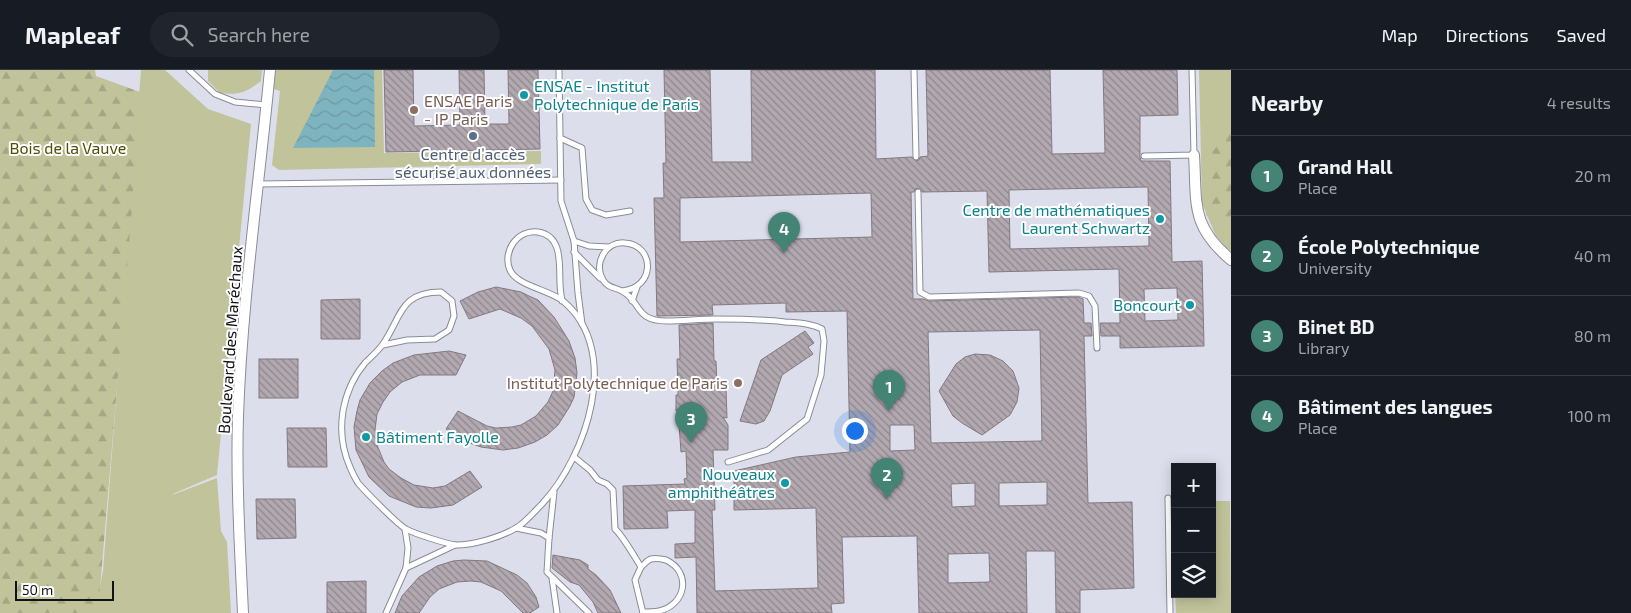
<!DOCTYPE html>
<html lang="en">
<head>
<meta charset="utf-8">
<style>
	body { margin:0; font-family:"Exo 2",sans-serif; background:#20242c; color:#f1f3f6 }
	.controls { position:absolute; right:15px; bottom:15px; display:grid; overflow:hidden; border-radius:0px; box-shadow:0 2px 12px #0003 }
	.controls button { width:45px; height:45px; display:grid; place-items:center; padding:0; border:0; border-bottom:1px solid #363941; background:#171b24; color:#f1f3f6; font:25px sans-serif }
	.scale { position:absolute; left:15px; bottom:12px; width:99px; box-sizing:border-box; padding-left:5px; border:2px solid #111216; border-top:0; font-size:14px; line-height:18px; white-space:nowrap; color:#111216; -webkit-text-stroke:4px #fff; paint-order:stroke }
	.you { position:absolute; left:854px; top:360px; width:18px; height:18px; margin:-12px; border:4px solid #fff; border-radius:50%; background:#1a73e8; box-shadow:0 0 0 8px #1a73e833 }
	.badge { display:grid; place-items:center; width:32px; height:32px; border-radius:50%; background:#438474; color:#fff; font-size:16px; font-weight:700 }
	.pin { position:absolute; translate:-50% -41px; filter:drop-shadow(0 1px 2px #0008) }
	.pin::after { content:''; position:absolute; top:26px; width:18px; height:15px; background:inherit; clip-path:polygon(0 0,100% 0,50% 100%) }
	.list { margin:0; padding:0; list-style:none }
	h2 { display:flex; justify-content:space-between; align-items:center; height:65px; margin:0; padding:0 20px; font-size:21px }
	h2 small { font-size:16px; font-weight:400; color:#9ea1a6 }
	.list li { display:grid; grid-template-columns:32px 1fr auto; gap:15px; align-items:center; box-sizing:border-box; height:80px; padding:0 20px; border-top:1px solid #363941 }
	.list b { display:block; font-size:19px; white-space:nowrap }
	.list p { margin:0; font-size:16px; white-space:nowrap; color:#9ea1a6 }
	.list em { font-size:16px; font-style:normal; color:#9ea1a6 }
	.icon { flex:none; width:28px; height:28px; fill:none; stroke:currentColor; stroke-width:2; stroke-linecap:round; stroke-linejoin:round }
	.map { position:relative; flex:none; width:1231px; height:543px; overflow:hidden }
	header { display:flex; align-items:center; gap:30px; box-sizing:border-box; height:70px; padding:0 25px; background:#171b24; border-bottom:1px solid #363941 }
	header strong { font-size:24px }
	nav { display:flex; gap:28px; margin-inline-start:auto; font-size:18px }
	.search { width:350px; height:45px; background:#20242c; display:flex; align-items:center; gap:12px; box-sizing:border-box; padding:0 18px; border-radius:28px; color:#9ea1a6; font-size:19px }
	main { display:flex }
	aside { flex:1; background:#171b24 }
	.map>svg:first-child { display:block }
</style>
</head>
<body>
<header>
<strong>Mapleaf</strong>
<div class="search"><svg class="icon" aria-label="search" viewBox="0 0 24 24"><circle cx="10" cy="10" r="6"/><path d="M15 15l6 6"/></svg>Search here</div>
<nav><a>Map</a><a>Directions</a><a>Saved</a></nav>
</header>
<main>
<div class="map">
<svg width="1231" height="543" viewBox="0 0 1231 543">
	<defs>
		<pattern id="forest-firs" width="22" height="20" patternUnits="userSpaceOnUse" patternTransform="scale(1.25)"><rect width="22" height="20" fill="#c1c39a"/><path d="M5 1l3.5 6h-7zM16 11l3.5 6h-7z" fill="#a5a684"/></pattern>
		<pattern id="water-waves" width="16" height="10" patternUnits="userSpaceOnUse" patternTransform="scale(1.25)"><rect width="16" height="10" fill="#7eb4bf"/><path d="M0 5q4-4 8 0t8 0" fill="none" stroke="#6c9aa3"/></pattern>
		<pattern id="building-back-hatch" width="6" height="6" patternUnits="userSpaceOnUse" patternTransform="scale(1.25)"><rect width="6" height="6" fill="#b2a8b0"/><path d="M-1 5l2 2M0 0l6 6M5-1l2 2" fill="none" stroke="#8f878e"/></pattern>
	</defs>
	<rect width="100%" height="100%" fill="#dcdfeb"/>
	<g fill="#c1c39a">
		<polygon points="141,0 165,0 208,39 251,54 217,405 175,423 172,425 217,408 221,461 227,472 231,543 95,543 103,501"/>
		<path d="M208 0H262L261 11C245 23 239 25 220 23L208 11Z"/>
		<polygon points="275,0 382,0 384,83 541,81 541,94 279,100 272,95 280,21 274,19"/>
		<polygon points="1199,0 1231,0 1231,181 1226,178 1215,164 1202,133"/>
		<polygon points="1212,431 1230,431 1231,543 1176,543 1175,524 1212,524"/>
	</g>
	<g fill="url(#forest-firs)">
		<polygon points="0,0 95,0 96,6 140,22 131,151 98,543 0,543"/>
		<polygon points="1231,63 1231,155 1206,145 1208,85"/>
	</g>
	<polygon fill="url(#water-waves)" points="333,0 374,0 375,77 293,78"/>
	<g fill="url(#building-back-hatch)" stroke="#827981" fill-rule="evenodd">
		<polygon points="384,0 413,0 414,56 460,55 459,0 484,0 485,54 509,54 508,0 538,0 540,79 386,82"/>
		<path d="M664 0H710L712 92H752L751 0H875L876 89 912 87 916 91 919 90 920 87 928 86 926 0H1050L1052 84 1105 83 1103 0H1177L1178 45 1140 46V87L1141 91H1170L1172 192 1202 191 1204 276 1120 278V266H1101L1100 253H1120L1119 199 989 202 987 121 922 122 918 118 915 119 914 122H911L913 229H923L929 231 1078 227 1083 229 1084 253H1091L1092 266H1084L1088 433 1132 432 1134 518 1080 520V543H1056L1055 481H1026L1027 543H919L917 466 842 467 844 533 831 534 832 543H697L696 487 675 488V474L695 473V440L667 441 668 458 624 459 623 416 685 414 684 409 687 408 686 381 681 382 678 341H676V325H678V321L677 289H680L679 255 713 253 714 291H716L717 319H726L727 348 723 347 728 355V380H713L715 440H712L715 521 818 518 816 438 734 440V401L796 387 850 382 847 241 786 242V233L712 235 713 245 657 246 654 128H664L663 93H666ZM1148 117 1149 176 1010 179 1009 120ZM871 123 872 167 680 172V128ZM1177 218 1178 250 1145 251 1144 219ZM1040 260 1042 371 931 373 928 262ZM890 355H914L915 380 890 381ZM1047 412V435L999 436V413ZM975 413V436L952 437 951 414ZM989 483 990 512 948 513V484Z"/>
		<polygon points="496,217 521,222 529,226 538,230 554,247 569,271 575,288 577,303 574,327 570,336 558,355 547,365 535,372 518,378 503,380 481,377 464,371 446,359 458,341 487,356 496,358 512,357 521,355 536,346 548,332 553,321 555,300 549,279 532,256 521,248 500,239 469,249 460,231 478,222"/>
		<polygon points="360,229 360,269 321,269 321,230"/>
		<polygon points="805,261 814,273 808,277 813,284 782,305 770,341 764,351 756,354 740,351 761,290"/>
		<polygon points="449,281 466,285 456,305 420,305 402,312 390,322 383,332 377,344 375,360 377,375 384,392 389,399 401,408 414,415 433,418 445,416 470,401 482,417 453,435 431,438 416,437 389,426 369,407 356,380 354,357 357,341 360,330 370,313 382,301 393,293 414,285"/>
		<polygon points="975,284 990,285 1003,291 1013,301 1019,318 1017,332 1010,345 982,365 962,353 953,346 939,321 956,294 965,287"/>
		<rect x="259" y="289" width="39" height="39"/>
		<polygon points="287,358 326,358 327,397 288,397"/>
		<polygon points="256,429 295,429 296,468 257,469"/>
		<polygon points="553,485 580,490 588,495 588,499 596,505 610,520 621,543 598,543 593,532 579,515 570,512 552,498"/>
		<polygon points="464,490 487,491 517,505 527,513 536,527 539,537 530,543 523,543 501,521 481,512 471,511 457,512 439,519 430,527 419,543 395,543 402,526 419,507 437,496 453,491"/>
		<polygon points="366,511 366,543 327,543 327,512"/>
	</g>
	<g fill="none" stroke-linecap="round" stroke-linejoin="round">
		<defs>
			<g id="lane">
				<polyline points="189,0 215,24 235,32 266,35"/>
				<polyline points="559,0 561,131 574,171 578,223 582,254"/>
				<polyline points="914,0 916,87"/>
				<polyline points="560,68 582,78 586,129 592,140 606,145 630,141"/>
				<polyline points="1144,86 1194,85 1192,0"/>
				<polyline points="258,114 561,110"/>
				<polyline points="918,122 920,222 929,227 1079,223 1089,226 1095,236 1097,278"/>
				<polyline points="574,171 589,176 609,177"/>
				<polyline points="574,182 600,208"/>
				<path d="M622 221C656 218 655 175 625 173 606 171 593 193 603 210 608 218 614 217 622 221 642 232 634 251 667 251 683 251 700 249 716 249 739 249 762 249 785 252 798 253 810 253 822 259L824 271 821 305 807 349 768 380 728 392"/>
				<polyline points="632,231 637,217"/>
				<path d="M383 275 407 270 435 269 449 260 454 246 452 231 441 222C400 222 402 246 383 274 378 281 371 287 365 293 354 306 346 324 343 341 340 360 342 379 350 397 352 402 355 408 358 413 365 421 398 455 406 459 415 464 447 474 456 475 474 475 501 467 516 458 525 453 534 442 542 434 586 387 623 281 563 231 550 220 517 216 510 200 502 182 517 159 538 162 563 166 559 194 560 213 560 219 561 225 562 231"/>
				<path d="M574 387 590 400 598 410 607 414 613 420 615 459C623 466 634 486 641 497L635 510 643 543"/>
				<polyline points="554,422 549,468 547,502 589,543"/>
				<polyline points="1168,428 1170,543"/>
				<polyline points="516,458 541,463 549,468"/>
				<path d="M641 497C644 495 647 490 651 489 655 488 662 489 666 490 692 502 686 535 659 541 654 542 648 542 643 542"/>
				<polyline points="406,498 455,475"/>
				<polyline points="552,508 557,543"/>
				<polyline points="386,543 406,498 408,478 405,459"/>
			</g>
			<g id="street">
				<path d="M1194 85C1197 134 1190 155 1231 190"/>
				<path d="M243 543C240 478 236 412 238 346 242 230 259 116 270 0"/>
			</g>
		</defs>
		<use href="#lane" stroke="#898c97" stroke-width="7"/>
		<use href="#street" stroke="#898c97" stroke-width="12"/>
		<use href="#lane" stroke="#fff" stroke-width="5"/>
		<use href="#street" stroke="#fff" stroke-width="10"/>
	</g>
	<g fill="#0f9aa8" stroke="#fff" stroke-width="2">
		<circle cx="524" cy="25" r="5"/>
		<circle cx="1160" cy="149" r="5"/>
		<circle cx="1190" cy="235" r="5"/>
		<circle cx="366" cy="367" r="5"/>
		<circle cx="785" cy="413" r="5"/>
	</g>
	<g fill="#8d6e63" stroke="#fff" stroke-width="2">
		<circle cx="414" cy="40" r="5"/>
		<circle cx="738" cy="313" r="5"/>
	</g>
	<circle fill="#5c6f8a" stroke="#fff" stroke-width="2" cx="473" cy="66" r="5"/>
	<g text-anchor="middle" stroke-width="4" stroke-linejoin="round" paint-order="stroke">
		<g font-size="16" fill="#0d838f" stroke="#fff" text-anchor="end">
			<text x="534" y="22" text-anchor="start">ENSAE - Institut<tspan x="534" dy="18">Polytechnique de Paris</tspan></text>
			<text x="1150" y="146">Centre de mathématiques<tspan x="1150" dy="18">Laurent Schwartz</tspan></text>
			<text x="1180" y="241">Boncourt</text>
			<text x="376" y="373" text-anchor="start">Bâtiment Fayolle</text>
			<text x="775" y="410">Nouveaux<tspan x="775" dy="18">amphithéâtres</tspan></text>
		</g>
		<g font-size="16" fill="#785e54" stroke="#fff" text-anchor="start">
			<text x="424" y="37">ENSAE Paris<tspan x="424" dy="18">- IP Paris</tspan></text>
			<text x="728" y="319" text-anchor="end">Institut Polytechnique de Paris</text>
		</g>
		<g font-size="16" fill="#4e4f03" stroke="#fff">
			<text x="68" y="84">Bois de la Vauve</text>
		</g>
		<g font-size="16" fill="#4e5e75" stroke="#fff">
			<text x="473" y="90">Centre d’accès<tspan x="473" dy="18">sécurisé aux données</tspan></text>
		</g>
		<g font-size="16" fill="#111216" stroke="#fff">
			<text transform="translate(230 270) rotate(-86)" y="6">Boulevard des Maréchaux</text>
		</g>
	</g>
</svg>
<div class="controls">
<button>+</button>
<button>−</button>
<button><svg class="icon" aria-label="layers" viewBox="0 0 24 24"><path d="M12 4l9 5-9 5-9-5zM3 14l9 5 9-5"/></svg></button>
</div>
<div class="scale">50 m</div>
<div class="you"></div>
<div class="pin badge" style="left:889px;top:341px">1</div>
<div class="pin badge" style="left:887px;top:429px">2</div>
<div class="pin badge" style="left:691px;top:373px">3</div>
<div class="pin badge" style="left:784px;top:183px">4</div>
</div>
<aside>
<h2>Nearby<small>4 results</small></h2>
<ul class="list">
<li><span class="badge">1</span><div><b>Grand Hall</b><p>Place</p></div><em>20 m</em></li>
<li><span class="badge">2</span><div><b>École Polytechnique</b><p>University</p></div><em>40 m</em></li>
<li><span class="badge">3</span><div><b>Binet BD</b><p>Library</p></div><em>80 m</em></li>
<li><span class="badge">4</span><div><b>Bâtiment des langues</b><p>Place</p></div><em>100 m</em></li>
</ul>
</aside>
</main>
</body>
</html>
